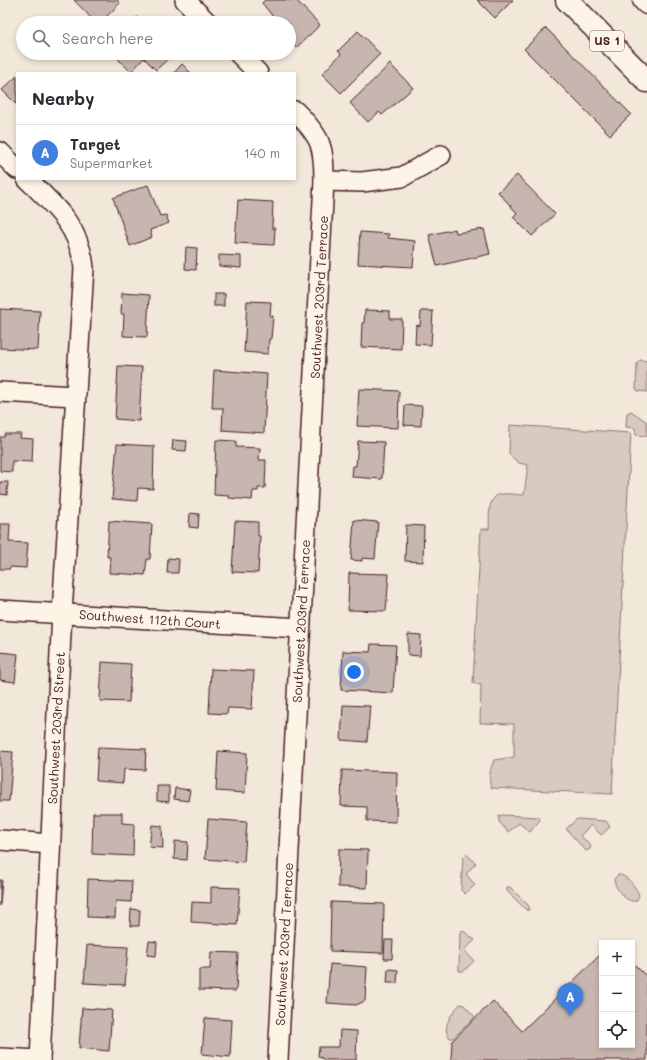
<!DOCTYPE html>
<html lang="en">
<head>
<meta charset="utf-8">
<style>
	body { margin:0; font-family:Mali,sans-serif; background:#f7f7f7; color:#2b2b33 }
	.controls { position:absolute; right:12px; bottom:12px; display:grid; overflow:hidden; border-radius:0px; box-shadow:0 2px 6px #0003 }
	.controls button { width:36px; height:36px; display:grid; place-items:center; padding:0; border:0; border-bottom:1px solid #e1e1e2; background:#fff; color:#2b2b33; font:20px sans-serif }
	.you { position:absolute; left:354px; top:672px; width:14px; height:14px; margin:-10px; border:3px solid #fff; border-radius:50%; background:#1a73e8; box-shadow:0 0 0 6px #1a73e833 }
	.badge { display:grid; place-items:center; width:26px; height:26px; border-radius:50%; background:#c8321e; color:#fff; font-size:13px; font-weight:700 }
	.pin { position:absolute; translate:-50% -33px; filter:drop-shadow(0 1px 2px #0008) }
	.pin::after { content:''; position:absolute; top:21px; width:14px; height:12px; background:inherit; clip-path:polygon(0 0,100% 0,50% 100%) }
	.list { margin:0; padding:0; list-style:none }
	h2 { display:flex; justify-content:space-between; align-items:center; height:52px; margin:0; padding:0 16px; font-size:17px }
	h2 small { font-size:13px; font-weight:400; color:#7c7c81 }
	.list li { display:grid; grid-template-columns:26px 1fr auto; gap:12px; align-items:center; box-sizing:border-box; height:56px; padding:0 16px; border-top:1px solid #e1e1e2 }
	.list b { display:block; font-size:15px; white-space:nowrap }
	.list p { margin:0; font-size:13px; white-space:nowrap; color:#7c7c81 }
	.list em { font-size:13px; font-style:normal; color:#7c7c81 }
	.icon { flex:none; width:22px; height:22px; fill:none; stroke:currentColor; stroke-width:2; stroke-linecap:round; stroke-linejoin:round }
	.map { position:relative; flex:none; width:647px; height:1060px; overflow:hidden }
	.search { position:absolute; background:#fff; box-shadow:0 2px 6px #0003; left:16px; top:16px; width:280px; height:44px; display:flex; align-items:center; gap:10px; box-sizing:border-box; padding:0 14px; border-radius:22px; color:#7c7c81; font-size:15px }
	.panel { position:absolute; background:#fff; box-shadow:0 2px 6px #0003; left:16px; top:72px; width:280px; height:108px; border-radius:0px }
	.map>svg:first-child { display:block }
</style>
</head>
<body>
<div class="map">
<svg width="647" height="1060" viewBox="0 0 647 1060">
	<rect width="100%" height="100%" fill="#f1e8da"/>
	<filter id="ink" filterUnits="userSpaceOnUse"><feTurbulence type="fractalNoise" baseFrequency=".025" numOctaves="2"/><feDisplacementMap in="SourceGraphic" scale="8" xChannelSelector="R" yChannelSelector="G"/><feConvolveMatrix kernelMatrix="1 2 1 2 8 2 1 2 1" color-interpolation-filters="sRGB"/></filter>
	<g filter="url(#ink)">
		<g fill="#d8cac0" stroke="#917476">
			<polygon points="640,360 647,361 647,392 638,391 636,389 637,363"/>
			<polygon points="631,411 647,422 647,436 636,435 635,428 626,427 627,413"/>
			<path d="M510 425 631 433 612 794 491 788C488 778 490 770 494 760L514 757V724L480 723 481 685 473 683 481 529H489C490 518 486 496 502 494 509 493 517 495 524 495L528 465 519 463 509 455Z"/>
			<polygon points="502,815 538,817 540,820 530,832 519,823 508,832 499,822 499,816"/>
			<polygon points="577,819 606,821 610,827 601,835 591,825 580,836 591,845 590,849 586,851 566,829"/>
			<polygon points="466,854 476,863 466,874 475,885 465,894 461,890 463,857"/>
			<path d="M618 875C626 874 638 889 639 896L636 901C626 903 615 889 614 879Z"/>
			<polygon points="507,887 510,887 529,906 529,910 526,910 507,891"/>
			<polygon points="462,930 475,940 464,950 474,961 464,971 459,971 459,969 460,932"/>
			<path d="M460 1004 464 1005 475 1017 453 1038H450C440 1028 453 1012 460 1004Z"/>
		</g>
		<g fill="#c7b6af" stroke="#4a1f2b">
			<polygon points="74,0 117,0 120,3 100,23 96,23"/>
			<polygon points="265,0 296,0 320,25 296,48 289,40 289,23 278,23 262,3"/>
			<polygon points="477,0 513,0 495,18"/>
			<polygon points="137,17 143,23 131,23"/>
			<polygon points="546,28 631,114 610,135 524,49"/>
			<polygon points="358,31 380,54 341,93 322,74 341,54 338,51"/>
			<polygon points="124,53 172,53 173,54 156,70 144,58 131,72 118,59"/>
			<polygon points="182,64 191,73 174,73"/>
			<polygon points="390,64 413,88 382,115 379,112 368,122 350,103"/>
			<polygon points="17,76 17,105 2,90"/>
			<polygon points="517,175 555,214 532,236 513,217 517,213 498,192"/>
			<polygon points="148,185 160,216 166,215 169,223 150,230 152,237 130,246 113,198"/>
			<polygon points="238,200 273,202 272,228 275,228 274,245 235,243"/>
			<polygon points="455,229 456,233 484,229 490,254 437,266 429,235"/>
			<polygon points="360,232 389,234 388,238 415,241 413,267 358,264"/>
			<polygon points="186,247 197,248 196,270 185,269"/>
			<polygon points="219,255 241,256 241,268 219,266"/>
			<polygon points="122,293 149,295 147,337 123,336 124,314 121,314"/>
			<rect x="214" y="294" width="10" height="12"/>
			<polygon points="247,301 271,302 270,316 273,316 271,339 269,339 268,354 244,352"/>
			<polygon points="0,309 40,311 38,350 0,348"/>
			<polygon points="365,310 390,311 390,319 402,319 401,349 361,347 362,323 364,323"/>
			<polygon points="421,311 433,311 431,345 415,344 416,325 420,326"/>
			<polygon points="118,366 142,367 139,421 115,419"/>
			<polygon points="214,370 267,374 264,433 222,430 223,408 212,408"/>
			<polygon points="359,389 399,391 398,428 357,426"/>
			<polygon points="405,405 422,406 421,426 404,425"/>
			<polygon points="5,434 21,434 20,438 33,439 32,462 12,461 12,472 0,471 0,437 4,437"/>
			<polygon points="173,440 187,441 186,451 172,450"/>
			<polygon points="216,440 236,441 236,447 260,448 259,460 266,460 265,488 258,488 258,491 253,491 252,500 229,498 229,496 214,495"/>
			<polygon points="358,441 384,442 382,479 352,477 353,466 356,466"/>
			<polygon points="117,444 154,446 153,489 138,488 137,501 112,499"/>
			<polygon points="0,482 8,482 7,495 0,494"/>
			<polygon points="190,513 199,514 198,528 189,527"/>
			<polygon points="354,520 378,522 375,559 362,558 362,561 351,560"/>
			<polygon points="109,521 152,524 150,559 147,559 145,575 109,573 110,557 107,557"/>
			<polygon points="235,521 258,522 258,536 260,536 258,573 232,572"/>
			<polygon points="0,524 10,524 9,542 28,543 26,568 10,567 10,569 0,569"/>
			<polygon points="406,525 424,526 423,562 405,561"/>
			<polygon points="168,558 179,559 178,573 167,573"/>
			<polygon points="349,573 389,574 386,611 348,610"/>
			<polygon points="408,634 421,635 420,656 408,655"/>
			<polygon points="371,644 396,645 393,693 341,690 343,651 370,652"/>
			<polygon points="0,652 18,654 15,682 0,680"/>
			<polygon points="102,662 131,664 129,702 100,701"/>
			<polygon points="211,669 254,671 252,709 228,708 227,714 209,713"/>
			<polygon points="343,705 370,706 367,742 341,740"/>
			<polygon points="98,747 146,749 145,770 124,769 123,783 96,781"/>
			<polygon points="0,751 13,752 9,801 0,801"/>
			<polygon points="218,751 247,753 245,793 216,791"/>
			<polygon points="342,770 397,772 396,822 367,821 367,807 341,806"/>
			<polygon points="157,786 169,786 169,802 157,801"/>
			<polygon points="175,788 190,790 188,801 174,799"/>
			<polygon points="93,813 122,813 122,823 134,824 133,856 92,854"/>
			<polygon points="208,819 247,822 244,862 205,859"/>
			<polygon points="152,825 162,826 163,848 149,847"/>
			<polygon points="175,841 188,842 187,860 174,859"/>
			<polygon points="339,849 368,850 367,888 338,887"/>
			<polygon points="88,879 132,881 131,902 116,901 115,918 87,917"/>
			<polygon points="0,880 2,880 0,906"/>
			<polygon points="211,887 240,888 237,925 191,922 192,902 211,903"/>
			<polygon points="331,902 384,904 383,953 330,951"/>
			<polygon points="131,909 140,910 139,926 130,926"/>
			<polygon points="385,940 393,940 392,959 384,959"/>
			<polygon points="149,941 157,942 156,956 147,955"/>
			<polygon points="87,945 128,947 125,985 84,983"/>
			<polygon points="211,952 238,953 236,991 199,990 199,969 210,969"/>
			<polygon points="602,953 602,1045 632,1045 632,962 647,977 647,1060 451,1060 452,1041 493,1001 522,1031"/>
			<polygon points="330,964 367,967 365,1001 356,1005 327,1003"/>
			<polygon points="388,969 398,970 397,983 387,983"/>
			<polygon points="82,1008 112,1010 109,1051 79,1048"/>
			<polygon points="205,1018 232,1020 230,1057 202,1054"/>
			<polygon points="340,1030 357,1031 356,1060 325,1060 318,1056 319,1047 339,1047"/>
		</g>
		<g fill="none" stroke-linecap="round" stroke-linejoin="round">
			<defs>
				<g id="minor">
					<polyline points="185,0 208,23"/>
					<polyline points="238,53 258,73"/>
					<polyline points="0,152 17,169"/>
					<path d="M27 179C55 206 80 227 84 268L62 613 40 1060"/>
					<polyline points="324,181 362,182 402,177 441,155"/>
					<polyline points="0,392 75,396"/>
					<polyline points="0,610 300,628"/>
					<polyline points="0,840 50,844"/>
					<polyline points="0,1058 40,1060"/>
					<path d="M278 1060 324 181C324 145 321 137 295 111"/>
				</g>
				<g id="highway">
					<polyline points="567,0 647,81"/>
					<polyline points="644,0 647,3"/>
				</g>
			</defs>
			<use href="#minor" stroke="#4a1f2b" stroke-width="22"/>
			<use href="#highway" stroke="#4a1f2b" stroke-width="25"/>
			<use href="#minor" stroke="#fcf5e5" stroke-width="19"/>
			<use href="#highway" stroke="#fcf5e5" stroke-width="22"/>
		</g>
	</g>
	<g text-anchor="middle" stroke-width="3" stroke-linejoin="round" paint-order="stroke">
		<rect fill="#fcf5e5" stroke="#7f5f63" stroke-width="1" x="590" y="31" width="34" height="20" rx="3"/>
		<g font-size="12" font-weight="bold" fill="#4a1f2b">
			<text x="607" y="45">US 1</text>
		</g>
		<g font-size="13" fill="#4a1f2b" stroke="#fcf5e5">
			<text transform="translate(319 297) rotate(-87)" y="5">Southwest 203rd Terrace</text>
			<text transform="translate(150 619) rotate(4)" y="5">Southwest 112th Court</text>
			<text transform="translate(301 621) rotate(-87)" y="5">Southwest 203rd Terrace</text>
			<text transform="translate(56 728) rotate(-87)" y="5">Southwest 203rd Street</text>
			<text transform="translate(284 944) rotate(-87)" y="5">Southwest 203rd Terrace</text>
		</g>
	</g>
</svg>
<div class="controls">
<button>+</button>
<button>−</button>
<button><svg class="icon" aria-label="locate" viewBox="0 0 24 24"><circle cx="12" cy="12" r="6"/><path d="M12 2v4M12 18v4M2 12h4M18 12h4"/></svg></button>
</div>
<div class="you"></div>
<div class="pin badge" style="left:570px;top:1016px;background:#3f7fe0">A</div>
<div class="search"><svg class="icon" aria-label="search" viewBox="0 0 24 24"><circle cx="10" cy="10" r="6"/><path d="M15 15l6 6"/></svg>Search here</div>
<section class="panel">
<h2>Nearby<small></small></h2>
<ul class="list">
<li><span class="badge" style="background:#3f7fe0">A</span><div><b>Target</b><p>Supermarket</p></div><em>140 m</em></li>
</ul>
</section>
</div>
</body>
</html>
